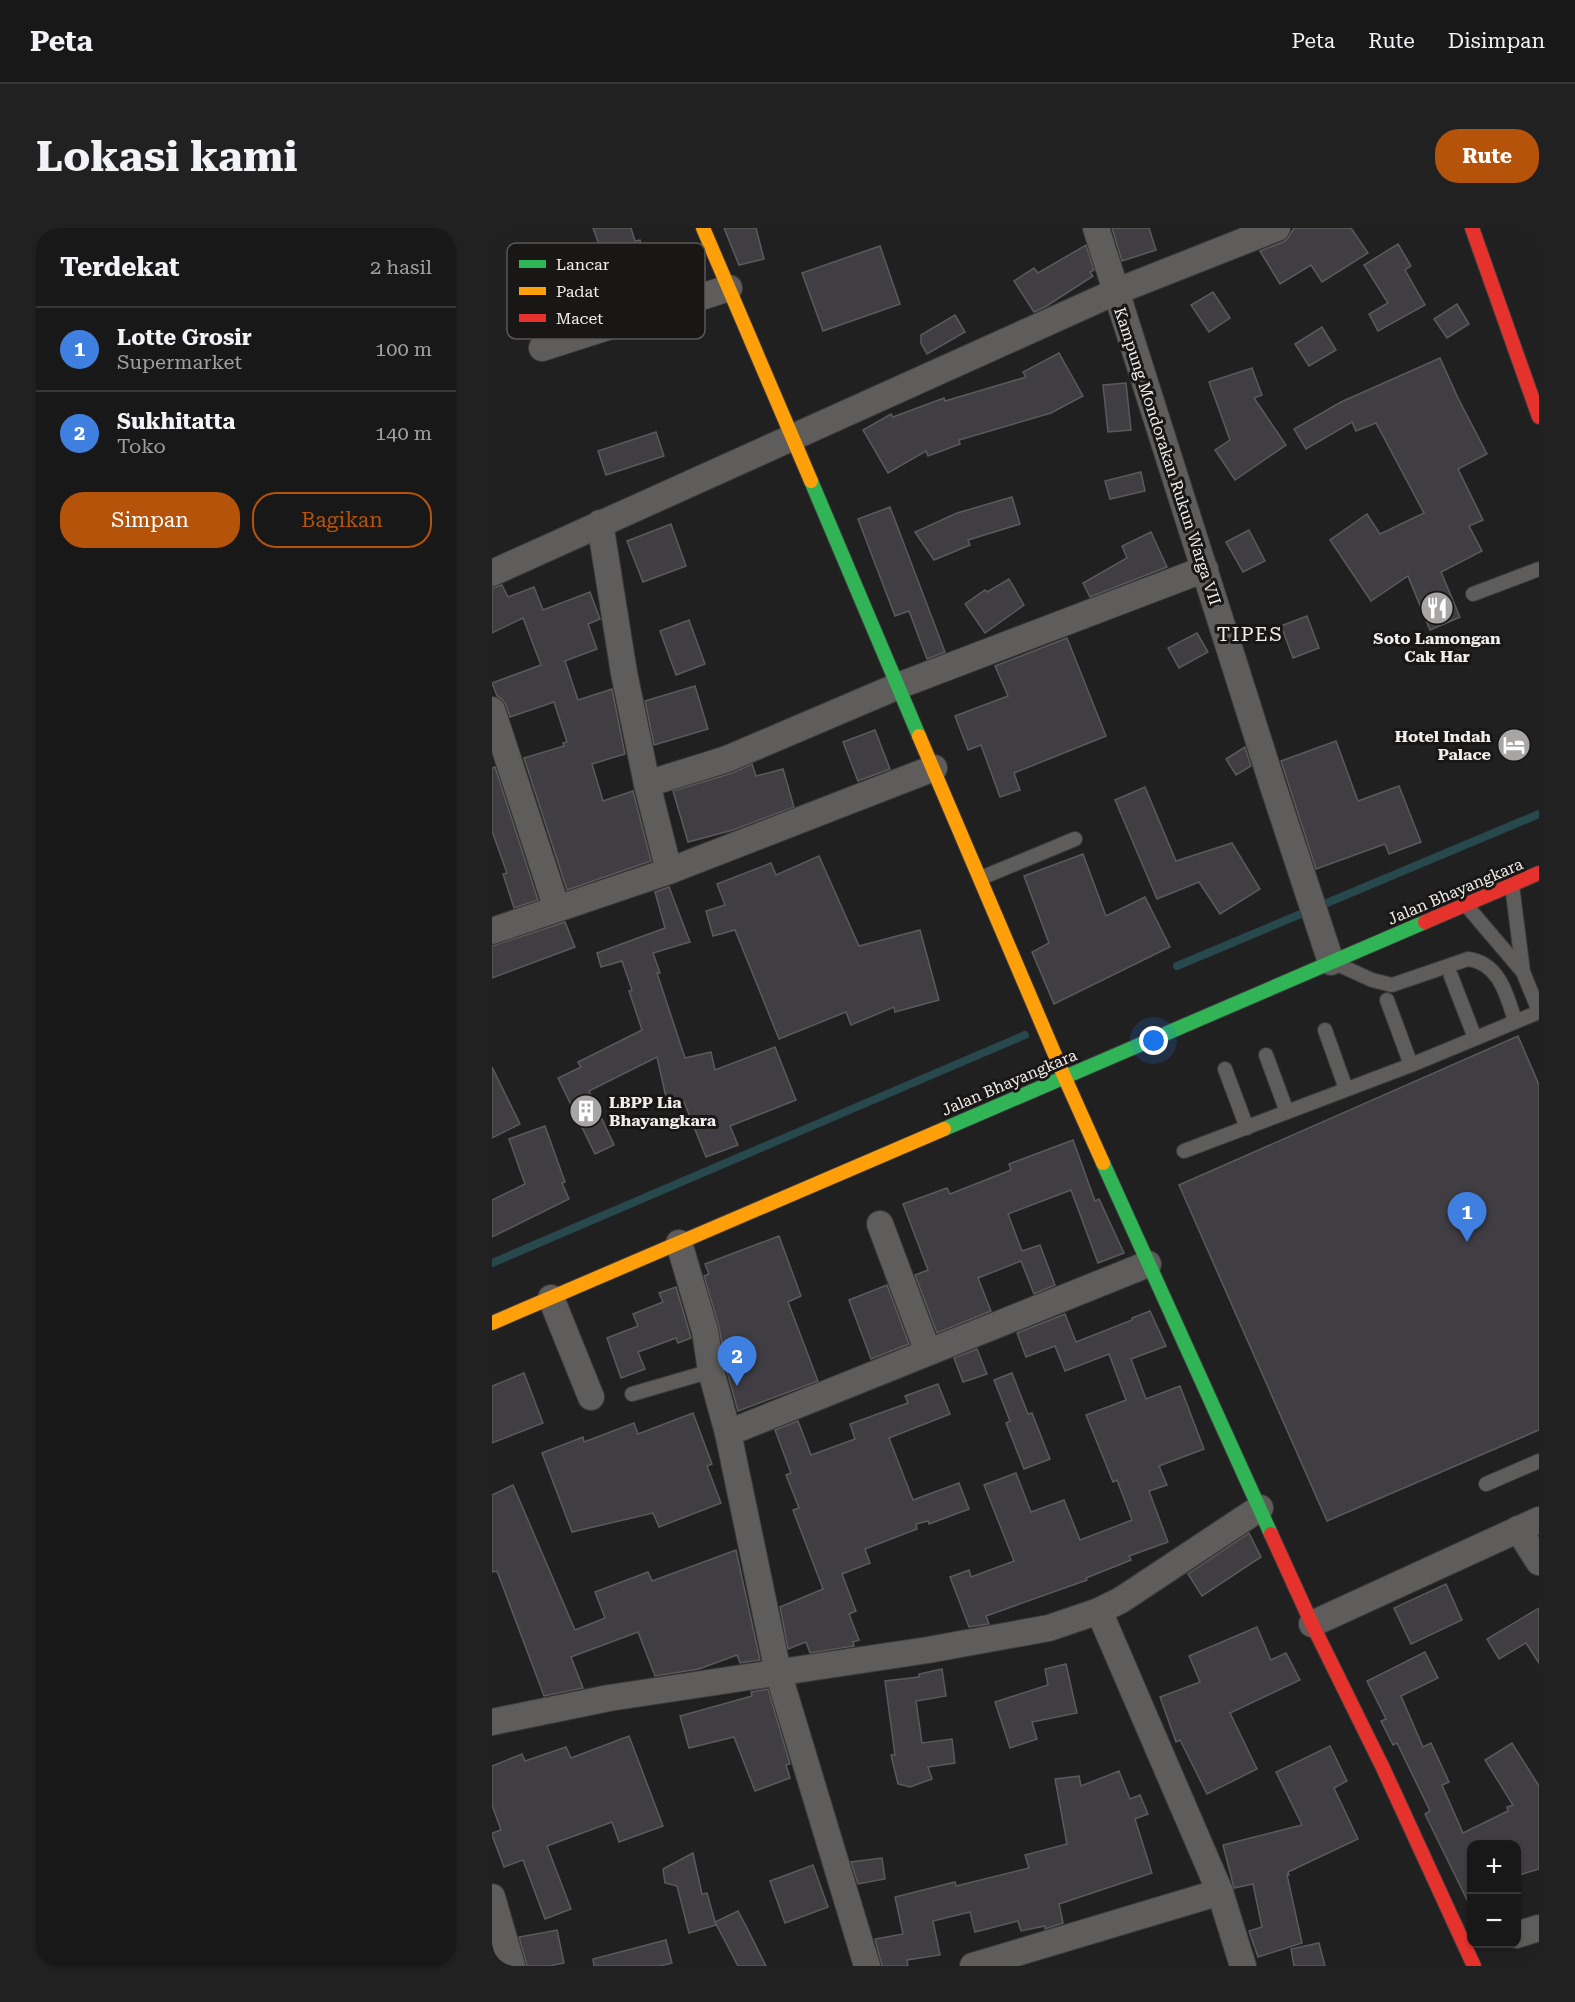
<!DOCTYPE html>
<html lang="id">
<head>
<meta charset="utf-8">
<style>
	body { margin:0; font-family:"Roboto Serif",serif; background:#222121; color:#f1f3f6 }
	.controls { position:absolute; right:18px; bottom:18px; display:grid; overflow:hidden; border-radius:12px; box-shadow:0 2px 4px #0004 }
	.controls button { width:54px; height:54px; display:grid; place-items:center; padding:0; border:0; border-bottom:2px solid #373737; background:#191818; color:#f1f3f6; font:30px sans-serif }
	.you { position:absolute; left:662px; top:813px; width:21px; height:21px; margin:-15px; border:4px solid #fff; border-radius:50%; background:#1a73e8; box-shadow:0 0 0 9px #1a73e833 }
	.badge { display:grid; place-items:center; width:39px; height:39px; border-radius:50%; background:#b45309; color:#fff; font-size:20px; font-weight:700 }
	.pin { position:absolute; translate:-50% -50px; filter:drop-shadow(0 2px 3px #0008) }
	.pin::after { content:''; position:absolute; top:32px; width:21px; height:18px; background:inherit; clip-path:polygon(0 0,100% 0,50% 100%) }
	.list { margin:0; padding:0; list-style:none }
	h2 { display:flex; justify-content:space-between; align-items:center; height:78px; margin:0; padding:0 24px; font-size:26px }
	h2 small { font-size:20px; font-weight:400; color:#9fa0a2 }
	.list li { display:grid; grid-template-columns:39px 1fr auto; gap:18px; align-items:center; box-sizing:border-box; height:84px; padding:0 24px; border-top:2px solid #373737 }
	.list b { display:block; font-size:22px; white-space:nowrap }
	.list p { margin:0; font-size:20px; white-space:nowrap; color:#9fa0a2 }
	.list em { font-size:20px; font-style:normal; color:#9fa0a2 }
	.actions { display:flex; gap:12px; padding:18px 24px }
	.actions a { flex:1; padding:14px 0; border:2px solid #b45309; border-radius:24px; text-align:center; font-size:21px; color:#b45309 }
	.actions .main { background:#b45309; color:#fff }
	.map { position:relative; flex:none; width:1047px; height:1738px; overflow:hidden; border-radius:24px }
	header { display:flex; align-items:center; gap:36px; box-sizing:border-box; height:84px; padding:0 30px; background:#191818; border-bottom:2px solid #373737 }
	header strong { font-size:28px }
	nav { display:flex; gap:33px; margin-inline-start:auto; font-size:21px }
	.intro { display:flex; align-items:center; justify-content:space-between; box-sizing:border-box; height:144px; padding:0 36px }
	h1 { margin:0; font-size:42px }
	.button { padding:15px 27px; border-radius:24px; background:#b45309; color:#fff; font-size:21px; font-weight:700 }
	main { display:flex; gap:36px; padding:0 36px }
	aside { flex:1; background:#191818; border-radius:24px; box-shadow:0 2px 4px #0004 }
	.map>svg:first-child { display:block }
</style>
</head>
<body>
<header>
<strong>Peta</strong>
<nav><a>Peta</a><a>Rute</a><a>Disimpan</a></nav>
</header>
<div class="intro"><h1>Lokasi kami</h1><a class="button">Rute</a></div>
<main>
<aside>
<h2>Terdekat<small>2 hasil</small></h2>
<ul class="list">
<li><span class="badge" style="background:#3f7fe0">1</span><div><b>Lotte Grosir</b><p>Supermarket</p></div><em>100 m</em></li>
<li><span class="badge" style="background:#3f7fe0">2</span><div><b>Sukhitatta</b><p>Toko</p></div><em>140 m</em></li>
</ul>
<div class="actions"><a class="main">Simpan</a><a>Bagikan</a></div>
</aside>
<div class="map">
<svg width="1047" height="1738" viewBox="0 0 1047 1738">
	<rect width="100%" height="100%" fill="#212020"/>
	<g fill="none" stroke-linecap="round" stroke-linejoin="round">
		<g stroke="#27494d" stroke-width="8">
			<polyline points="685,738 1047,586"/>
			<polyline points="0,1035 533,807"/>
		</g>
	</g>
	<g fill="#403e43" stroke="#5a5a5a" stroke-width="1.5">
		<polygon points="101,0 139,0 143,13 148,12 158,49 110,62 100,25 109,22"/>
		<polygon points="232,0 264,0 272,31 247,37"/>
		<polygon points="620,0 657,0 664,22 630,33"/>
		<polygon points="802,0 859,0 876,25 830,54 819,37 788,56 768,23 791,14 796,10"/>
		<polygon points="906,16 919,38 913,42 933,77 886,103 877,86 896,75 872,37"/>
		<polygon points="594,17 602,42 598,44 601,48 553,79 542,84 522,53 542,40 546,45"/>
		<polygon points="388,18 408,76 331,103 310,45"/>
		<polygon points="721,64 738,90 717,104 699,77"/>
		<polygon points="965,76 977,96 955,110 942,91"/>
		<polygon points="463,87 473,104 435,126 429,115 429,107"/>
		<polygon points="830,99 844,122 817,138 803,116"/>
		<polygon points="567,125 591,168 559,185 467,212 468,216 436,228 434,223 396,245 371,202 399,186 401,189 452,170 453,173 534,149 531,144"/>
		<polygon points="948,130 966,170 995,226 966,241 991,292 977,298 990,323 949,344 968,389 938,402 916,348 879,373 838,312 875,286 888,306 932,285 884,195 864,203 860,194 814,221 802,201 849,174"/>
		<polygon points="760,140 770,167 762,170 794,217 743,252 723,222 738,212 717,154"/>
		<polygon points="634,155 639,202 616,204 611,157"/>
		<polygon points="164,204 172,228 114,247 106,223"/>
		<polygon points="649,244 653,263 618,271 613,253"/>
		<polygon points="520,269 528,296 476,312 478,317 442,332 423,304 465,285"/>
		<polygon points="398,279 453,424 435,431 417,383 403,388 366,291"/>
		<polygon points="179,296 194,338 151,354 135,313"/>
		<polygon points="757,302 773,333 751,344 734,314"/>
		<polygon points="659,304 675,339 598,369 591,355 635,330 630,318"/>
		<polygon points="517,351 532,377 493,405 473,376 493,362 495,364"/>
		<polygon points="10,357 16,369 42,359 51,382 98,364 108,391 96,396 105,421 73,433 86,472 120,461 133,526 100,536 111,573 141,563 159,633 75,662 32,530 72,518 71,515 75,514 62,474 18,489 14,477 10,471 5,468 0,455 49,437 31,390 0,405 0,360"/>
		<polygon points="815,388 827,420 801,430 789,398"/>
		<polygon points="197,392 213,436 184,447 168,403"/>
		<polygon points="705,405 716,424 687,440 676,420"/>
		<polygon points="575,410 614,508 522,545 528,562 508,569 489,517 476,522 463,488 516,468 503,438"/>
		<polygon points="203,458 216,501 162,517 153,473"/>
		<polygon points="383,502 398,541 366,553 351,514"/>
		<polygon points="844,513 866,573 907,558 929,614 897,626 893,616 824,641 789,533"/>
		<polygon points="753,519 759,538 744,547 734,531"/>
		<polygon points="260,536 264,548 291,541 302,579 241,602 196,614 181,563 240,545"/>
		<polygon points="3,539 46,672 22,680 11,646 15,645 0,603 0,540"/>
		<polygon points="653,559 684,633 740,615 768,661 728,686 707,654 665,671 623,572"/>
		<polygon points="591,626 614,688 653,669 678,719 562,776 540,724 557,715 532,648"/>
		<polygon points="327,628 367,718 428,702 447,772 403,784 402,779 359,797 354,784 287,811 243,702 221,708 214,683 233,677 225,656 279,635 284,647"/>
		<polygon points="177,659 198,714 161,725 168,745 165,745 193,830 219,824 223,842 283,819 304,872 238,898 246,917 214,929 192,874 176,878 165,829 97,863 122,917 103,926 66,850 89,839 86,834 150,802 137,763 140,762 130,733 109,739 105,725 173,700 163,664"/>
		<polygon points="73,694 83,719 0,750 0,718"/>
		<polygon points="1026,808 1047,857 1047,1202 835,1293 687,957"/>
		<polygon points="0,839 28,896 0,910"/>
		<polygon points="53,898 73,954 70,955 77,971 0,1009 0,972 33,956 17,911"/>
		<polygon points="581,912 603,973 607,971 632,1025 606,1035 579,962 516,986 530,1023 548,1017 563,1057 542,1066 529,1033 486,1050 499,1083 445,1105 423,1047 436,1042 411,976 455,960 458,966 519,942 517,936"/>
		<polygon points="287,1008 309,1068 296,1074 326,1153 246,1183 234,1140 227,1099 212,1048 217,1046 213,1036"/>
		<polygon points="395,1057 417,1116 379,1131 357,1072"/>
		<polygon points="184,1059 199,1110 186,1115 184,1110 146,1124 153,1141 129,1150 115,1110 146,1098 141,1086 171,1074 167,1065"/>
		<polygon points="658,1083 674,1118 639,1131 654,1171 688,1158 712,1221 667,1238 675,1257 657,1263 676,1314 637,1328 639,1332 594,1350 595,1352 494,1388 497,1396 477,1399 458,1349 477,1342 479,1349 522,1333 492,1257 524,1245 539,1284 572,1272 588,1312 640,1292 625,1252 621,1254 594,1187 634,1172 617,1126 573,1143 563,1118 534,1129 525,1105 573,1086 584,1114 640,1092 640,1090"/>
		<polygon points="485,1121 495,1146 471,1154 462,1130"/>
		<polygon points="32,1145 51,1195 0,1215 0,1158"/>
		<polygon points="520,1145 536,1186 540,1185 558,1231 532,1241 514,1195 518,1193 502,1152"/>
		<polygon points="446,1156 458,1186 397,1210 421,1272 467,1255 477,1281 437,1296 436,1293 424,1296 425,1301 373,1321 378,1335 350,1346 364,1383 357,1386 367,1412 361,1414 362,1418 318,1425 314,1414 296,1421 288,1379 331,1361 301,1282 307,1280 294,1247 299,1245 283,1202 306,1193 319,1227 363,1211 358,1196 416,1175 413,1168"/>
		<polygon points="201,1185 220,1236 215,1238 229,1275 167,1299 161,1285 80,1304 50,1225 91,1209 92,1214 142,1195 146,1206"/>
		<polygon points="21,1257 83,1402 113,1390 103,1364 156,1344 160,1353 244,1322 268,1432 248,1435 245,1427 207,1441 163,1448 146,1404 79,1429 91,1460 52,1468 5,1343 0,1344 0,1267"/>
		<polygon points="757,1305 769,1329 710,1368 696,1346"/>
		<polygon points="954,1356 970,1392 919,1416 902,1380"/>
		<polygon points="1047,1380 1047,1435 1034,1415 1007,1431 995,1411"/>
		<polygon points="765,1399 779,1432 794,1425 808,1452 738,1485 765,1541 715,1566 688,1512 684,1514 668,1469 708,1454 697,1428"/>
		<polygon points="933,1424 946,1450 909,1468 931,1519 939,1515 957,1554 950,1557 971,1605 1016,1583 1015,1579 1021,1577 993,1532 1020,1515 1047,1558 1047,1641 1024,1648 1024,1617 980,1617 980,1682 933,1586 938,1583 905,1515 901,1517 889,1493 894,1491 875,1453"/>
		<polygon points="574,1436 585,1485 540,1494 545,1511 518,1520 503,1474 556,1457 553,1441"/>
		<polygon points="450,1441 454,1468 424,1473 430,1515 460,1511 463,1535 436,1539 440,1551 418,1559 406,1556 399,1527 403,1527 393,1453 427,1449 427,1446"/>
		<polygon points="276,1461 298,1536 294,1537 298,1550 263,1563 242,1509 197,1520 188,1488 260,1468 259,1464"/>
		<polygon points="137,1508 171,1598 127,1614 120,1594 55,1618 79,1681 53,1691 31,1632 12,1639 0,1607 0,1605 9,1602 0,1577 0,1538 30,1526 33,1533 74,1519 79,1530"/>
		<polygon points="838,1518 855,1553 842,1560 866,1611 796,1644 797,1647 795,1647 810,1715 766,1729 757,1703 770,1699 761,1656 742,1660 731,1617 810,1597 784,1544"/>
		<polygon points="627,1543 638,1571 648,1567 656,1586 643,1591 660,1645 567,1676 571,1695 553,1701 553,1698 529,1703 526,1693 483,1704 478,1684 441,1693 448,1727 415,1732 416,1738 390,1738 383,1711 411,1706 403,1669 463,1654 464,1658 537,1640 533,1627 575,1616 563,1551 587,1548 589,1558"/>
		<polygon points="201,1625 210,1666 215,1665 224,1697 197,1705 185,1658 173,1655 171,1641"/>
		<polygon points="390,1630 393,1651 366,1656 359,1634"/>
		<polygon points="321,1637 336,1679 293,1695 278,1653"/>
		<polygon points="246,1683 254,1698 274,1738 246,1738 223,1694"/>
		<polygon points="65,1702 72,1735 57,1738 35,1738 27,1709"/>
		<polygon points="174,1712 180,1735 168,1738 102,1738 101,1731"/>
		<polygon points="827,1715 833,1738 802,1738 799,1721"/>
	</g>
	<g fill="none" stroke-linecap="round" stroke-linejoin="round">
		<defs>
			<g id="lane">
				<polyline points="981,366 1047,341"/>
				<polyline points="489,650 583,611"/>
				<polyline points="1020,657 1031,744 1047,783"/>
				<polyline points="974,677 1031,744"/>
				<path d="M845 736 880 752 900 757 976 731C1007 735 1015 767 1023 793"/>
				<polyline points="959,748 983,810"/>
				<polyline points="895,772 919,837"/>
				<polyline points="833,802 854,861"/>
				<polyline points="774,827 795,884"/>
				<polyline points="733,841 755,900"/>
				<polyline points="692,923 919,837 1047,784"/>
				<polyline points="140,1166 219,1143"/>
				<polyline points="994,1256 1047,1233"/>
			</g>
			<g id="street">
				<polyline points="604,0 781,558 839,734"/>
				<polyline points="50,120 237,60"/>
				<polyline points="108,295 132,445 155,556 177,643"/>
				<polyline points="0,345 623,64 785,0"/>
				<polyline points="0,482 65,681"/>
				<polyline points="155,556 235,531 406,458 713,341"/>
				<polyline points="0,703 177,643 442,540"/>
				<polyline points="388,996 436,1124"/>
				<polyline points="187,1015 213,1103 219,1143 236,1205 286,1444 375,1738"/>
				<polyline points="59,1070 99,1169"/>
				<polyline points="236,1205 656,1036"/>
				<polyline points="1026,1301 1047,1334"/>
				<polyline points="607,1383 728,1664 751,1738"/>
				<polyline points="820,1396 1047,1292"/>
				<polyline points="0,1494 117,1470 436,1422 557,1400 607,1383 629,1372 768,1280"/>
				<polyline points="0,1669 20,1738"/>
				<polyline points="1024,1707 1047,1700"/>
				<polyline points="481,1738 728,1664"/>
			</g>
			<g id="fast">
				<polyline points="319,253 427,508"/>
				<polyline points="452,901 933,694"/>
				<polyline points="611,935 779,1306"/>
			</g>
			<g id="slow">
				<polyline points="211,0 319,253"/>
				<polyline points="427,508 572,848 611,935"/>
				<polyline points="0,1095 452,901"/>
			</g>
			<g id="jam">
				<polyline points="980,0 1047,189"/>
				<polyline points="933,694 1047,645"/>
				<polyline points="779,1306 820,1396 891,1540 982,1738"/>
			</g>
		</defs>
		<use href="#lane" stroke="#3c3b3b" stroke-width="16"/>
		<use href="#street" stroke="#3c3b3b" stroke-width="28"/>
		<use href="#fast" stroke="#3c3b3b" stroke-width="16"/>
		<use href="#slow" stroke="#3c3b3b" stroke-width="16"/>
		<use href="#jam" stroke="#3c3b3b" stroke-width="16"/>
		<use href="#lane" stroke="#5e5d5c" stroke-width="14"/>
		<use href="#street" stroke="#5e5d5c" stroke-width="26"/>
		<use href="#fast" stroke="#30b455" stroke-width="14"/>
		<use href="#slow" stroke="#ff9f0a" stroke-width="14"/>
		<use href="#jam" stroke="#e5322d" stroke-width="14"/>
	</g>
	<defs>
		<symbol id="restaurant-disc" viewBox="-11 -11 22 22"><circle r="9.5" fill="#a8a6a5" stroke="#191715"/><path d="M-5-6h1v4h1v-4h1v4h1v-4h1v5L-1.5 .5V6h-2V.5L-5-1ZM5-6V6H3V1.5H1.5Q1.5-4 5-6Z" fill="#fff"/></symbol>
		<symbol id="hotel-disc" viewBox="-11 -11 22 22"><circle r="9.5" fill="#a8a6a5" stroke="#191715"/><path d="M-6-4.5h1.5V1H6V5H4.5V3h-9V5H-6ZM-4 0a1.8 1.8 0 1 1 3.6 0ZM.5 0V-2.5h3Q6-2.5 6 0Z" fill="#fff"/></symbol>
		<symbol id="building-disc" viewBox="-11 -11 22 22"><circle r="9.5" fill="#a8a6a5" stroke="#191715"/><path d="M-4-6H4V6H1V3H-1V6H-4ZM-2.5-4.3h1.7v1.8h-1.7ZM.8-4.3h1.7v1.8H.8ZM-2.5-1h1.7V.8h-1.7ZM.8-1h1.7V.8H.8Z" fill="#fff"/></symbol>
	</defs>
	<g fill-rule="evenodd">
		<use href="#restaurant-disc" x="926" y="361" width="38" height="38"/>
		<use href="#hotel-disc" x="1003" y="498" width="38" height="38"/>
		<use href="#building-disc" x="75" y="864" width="38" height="38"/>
	</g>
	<g text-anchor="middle" stroke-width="6" stroke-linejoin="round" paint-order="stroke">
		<g font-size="16" fill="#f0eeed" stroke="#191715">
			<text transform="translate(676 228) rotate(72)" y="6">Kampung Mondorakan Rukun Warga VII</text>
			<text transform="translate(963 663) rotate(-23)" y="6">Jalan Bhayangkara</text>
			<text transform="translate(517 854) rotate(-23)" y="6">Jalan Bhayangkara</text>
		</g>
		<g font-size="16" font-weight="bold" fill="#f0eeed" stroke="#191715">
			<text x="945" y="416">Soto Lamongan<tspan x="945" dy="18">Cak Har</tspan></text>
			<text x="999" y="514" text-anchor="end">Hotel Indah<tspan x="999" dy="18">Palace</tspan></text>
			<text x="117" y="880" text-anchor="start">LBPP Lia<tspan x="117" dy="18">Bhayangkara</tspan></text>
		</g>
		<g font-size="20" letter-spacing="1.5" fill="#f0eeed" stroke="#191715">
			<text x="758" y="413">TIPES</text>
		</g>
	</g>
	<rect x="15" y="15" width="198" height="96" rx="9" fill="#191715" stroke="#5a5856" stroke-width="1.5"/>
	<rect x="27" y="32" width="27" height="8" fill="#30b455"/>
	<rect x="27" y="59" width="27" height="8" fill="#ff9f0a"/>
	<rect x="27" y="86" width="27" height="8" fill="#e5322d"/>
	<g font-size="16" fill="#f0eeed">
		<text x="64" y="42">Lancar</text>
		<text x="64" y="69">Padat</text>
		<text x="64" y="96">Macet</text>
	</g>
</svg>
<div class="controls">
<button>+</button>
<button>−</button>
</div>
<div class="you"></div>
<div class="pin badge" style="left:975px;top:1014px;background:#3f7fe0">1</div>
<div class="pin badge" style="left:245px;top:1158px;background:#3f7fe0">2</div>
</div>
</main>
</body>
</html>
